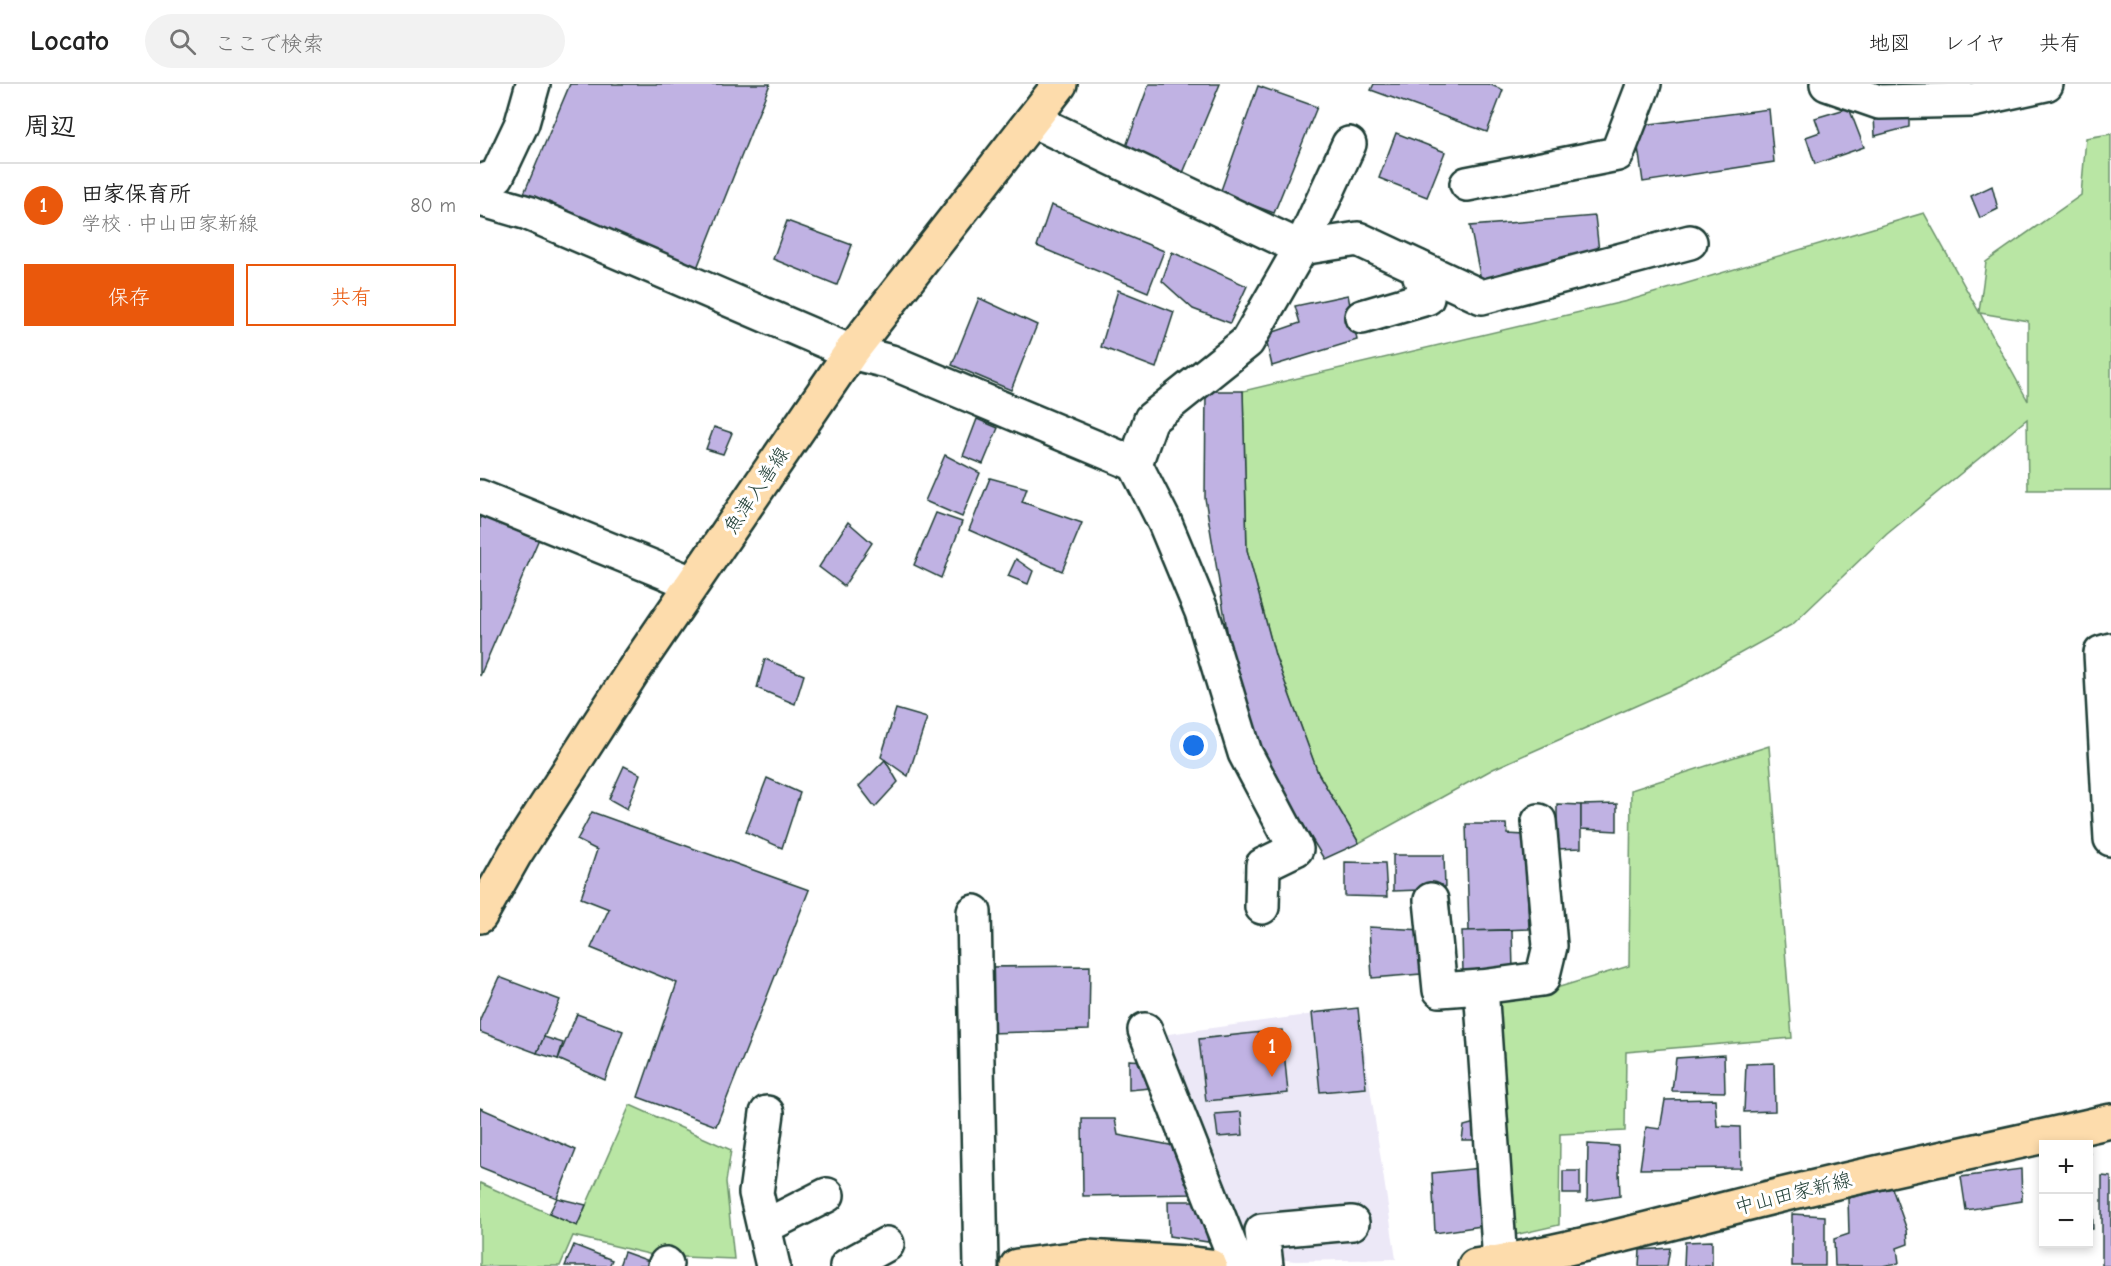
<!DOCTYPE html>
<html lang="ja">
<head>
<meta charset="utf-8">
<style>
	body { margin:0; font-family:"Comic Neue","Klee One",sans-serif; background:#f2f2f2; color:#222 }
	.controls { position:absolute; right:18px; bottom:18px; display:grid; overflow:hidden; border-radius:0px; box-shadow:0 3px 9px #0003 }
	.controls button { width:54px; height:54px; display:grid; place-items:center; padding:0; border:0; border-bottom:2px solid #e0e0e0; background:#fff; color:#222; font:30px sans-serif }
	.you { position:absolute; left:714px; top:662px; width:21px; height:21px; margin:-15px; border:4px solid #fff; border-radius:50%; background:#1a73e8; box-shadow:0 0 0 9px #1a73e833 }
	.badge { display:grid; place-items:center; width:39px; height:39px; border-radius:50%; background:#ea580c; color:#fff; font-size:20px; font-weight:700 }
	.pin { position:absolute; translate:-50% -50px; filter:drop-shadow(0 2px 3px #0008) }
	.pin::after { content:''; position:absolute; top:32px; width:21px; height:18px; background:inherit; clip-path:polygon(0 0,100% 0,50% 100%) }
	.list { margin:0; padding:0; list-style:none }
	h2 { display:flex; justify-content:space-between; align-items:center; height:78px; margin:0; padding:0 24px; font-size:26px }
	h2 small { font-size:20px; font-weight:400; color:#767676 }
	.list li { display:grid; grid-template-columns:39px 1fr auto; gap:18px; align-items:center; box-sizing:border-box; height:84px; padding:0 24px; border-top:2px solid #e0e0e0 }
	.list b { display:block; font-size:22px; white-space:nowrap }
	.list p { margin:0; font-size:20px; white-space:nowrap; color:#767676 }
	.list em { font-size:20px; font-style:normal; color:#767676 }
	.actions { display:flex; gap:12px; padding:18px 24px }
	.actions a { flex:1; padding:14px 0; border:2px solid #ea580c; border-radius:0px; text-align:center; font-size:21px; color:#ea580c }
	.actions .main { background:#ea580c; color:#fff }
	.icon { flex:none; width:33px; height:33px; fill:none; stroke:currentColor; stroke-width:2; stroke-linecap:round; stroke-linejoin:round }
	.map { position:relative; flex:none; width:1631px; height:1182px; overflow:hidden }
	header { display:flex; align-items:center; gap:36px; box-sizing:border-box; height:84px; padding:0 30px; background:#fff; border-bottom:2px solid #e0e0e0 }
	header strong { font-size:28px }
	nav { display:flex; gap:33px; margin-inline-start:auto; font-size:21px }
	.search { width:420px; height:54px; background:#f2f2f2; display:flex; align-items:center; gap:15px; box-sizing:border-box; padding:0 21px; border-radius:33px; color:#767676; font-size:22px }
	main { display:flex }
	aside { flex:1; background:#fff }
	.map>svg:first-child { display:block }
</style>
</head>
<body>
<header>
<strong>Locato</strong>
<div class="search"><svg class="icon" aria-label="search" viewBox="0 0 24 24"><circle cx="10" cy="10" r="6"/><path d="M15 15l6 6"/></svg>ここで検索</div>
<nav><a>地図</a><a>レイヤ</a><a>共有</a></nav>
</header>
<main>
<aside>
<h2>周辺<small></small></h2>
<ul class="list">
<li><span class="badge">1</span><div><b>田家保育所</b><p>学校 · 中山田家新線</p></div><em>80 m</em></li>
</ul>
<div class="actions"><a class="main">保存</a><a>共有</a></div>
</aside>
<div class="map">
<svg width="1631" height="1182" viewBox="0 0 1631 1182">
	<rect width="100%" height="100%" fill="#fff"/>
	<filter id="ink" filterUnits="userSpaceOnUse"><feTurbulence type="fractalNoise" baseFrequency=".0167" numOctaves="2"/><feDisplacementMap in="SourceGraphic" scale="12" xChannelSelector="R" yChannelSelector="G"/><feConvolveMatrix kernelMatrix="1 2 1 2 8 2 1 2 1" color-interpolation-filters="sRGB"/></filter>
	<g filter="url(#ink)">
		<polygon fill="#ece8f7" points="878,924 916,1175 815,1177 762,1171 674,952"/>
		<g fill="#b9e6a4" stroke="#6c926c" stroke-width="1.5" fill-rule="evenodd">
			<path d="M1631 50V406H1548L1547 335 1407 450 1313 540 1205 600 1013 685 879 759 838 689 795 571 767 466 763 307 1147 217 1444 129 1499 228 1506 178 1601 111 1606 54ZM1500 229 1548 237V317Z"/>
			<polygon points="1289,662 1312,954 1146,968 1145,1047 1080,1050 1079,1141 1030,1152 1016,917 1063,908 1149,882 1151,706"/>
			<polygon points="150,1021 251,1066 246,1098 254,1175 177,1172 93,1152 80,1182 0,1182 0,1099 97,1142"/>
		</g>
		<g fill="#c0b2e3" stroke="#1f3d34" stroke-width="1.5">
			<polygon points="90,0 290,0 217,184 42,114"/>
			<polygon points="669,0 740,0 703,89 645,65"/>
			<polygon points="894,0 1009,0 1023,6 1007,48 891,6"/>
			<polygon points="778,2 837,23 794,129 740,109"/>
			<polygon points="1369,24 1384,63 1335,80 1326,53 1340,48 1335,34"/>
			<polygon points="1289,25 1294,78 1163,98 1155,42"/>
			<polygon points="1394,31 1429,31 1429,43 1395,52"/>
			<polygon points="916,49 965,68 947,113 899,94"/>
			<polygon points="1512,102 1518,125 1500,134 1491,112"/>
			<polygon points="571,121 684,167 668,208 557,162"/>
			<polygon points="1115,132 1120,176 1001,196 990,142"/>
			<polygon points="307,137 372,161 357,201 293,175"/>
			<polygon points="692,168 767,202 750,239 713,225 682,197"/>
			<polygon points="638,206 694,228 676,284 621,263"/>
			<polygon points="868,211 877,256 792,282 785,251 820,239 815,222"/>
			<polygon points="499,214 557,241 531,306 472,281"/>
			<polygon points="726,307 763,307 767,466 795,571 838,689 879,759 844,775 787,681 750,564 725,414"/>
			<polygon points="497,335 518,344 503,380 483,372"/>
			<polygon points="234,343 252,349 243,370 226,365"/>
			<polygon points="465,371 500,389 482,433 445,417"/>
			<polygon points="510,394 547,404 542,418 602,439 582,487 489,446"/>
			<polygon points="0,426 61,450 0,592"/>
			<polygon points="456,429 482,438 461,494 434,481"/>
			<polygon points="368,438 392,459 364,502 339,483"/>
			<polygon points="536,475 553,487 548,500 528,492"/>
			<polygon points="285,575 324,591 315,620 277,604"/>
			<polygon points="416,625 447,634 428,692 401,673"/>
			<polygon points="405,676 418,698 395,723 379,702"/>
			<polygon points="144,682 160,690 147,725 129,715"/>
			<polygon points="287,694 320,709 302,764 266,748"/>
			<polygon points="1077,720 1101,721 1101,764 1077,765"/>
			<polygon points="1137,720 1137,747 1101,745 1101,721"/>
			<polygon points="112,728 329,806 236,1042 158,1013 197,899 111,864 129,825 101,814 117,766 97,756"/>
			<polygon points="986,740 1026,740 1027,750 1045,751 1049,845 989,847"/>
			<polygon points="913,771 964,771 965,805 913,807"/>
			<polygon points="865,778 905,779 907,813 865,812"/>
			<polygon points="889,843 943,846 941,890 892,894"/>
			<polygon points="1032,846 1033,887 983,889 982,847"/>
			<polygon points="610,882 609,946 509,949 506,883"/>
			<polygon points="19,893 80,916 57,969 0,948 0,935"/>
			<polygon points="878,924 886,1004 840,1008 832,929"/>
			<polygon points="97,930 143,947 125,996 78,975"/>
			<polygon points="802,946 808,1009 726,1017 719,955"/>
			<polygon points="64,953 83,959 78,975 57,969"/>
			<polygon points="1244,971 1245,1008 1192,1007 1196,974"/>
			<polygon points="649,976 667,977 670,1004 649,1006"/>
			<polygon points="1294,979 1295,1027 1264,1028 1266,980"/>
			<polygon points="1235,1015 1237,1042 1260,1043 1261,1084 1160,1085 1166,1043 1180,1045 1185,1016"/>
			<polygon points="0,1024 96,1066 77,1114 0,1083"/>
			<polygon points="761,1028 763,1051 738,1053 735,1030"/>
			<polygon points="602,1035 635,1035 638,1051 700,1063 714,1110 603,1112"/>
			<polygon points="1002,1037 1002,1056 982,1056 984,1042"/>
			<polygon points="1108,1060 1138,1062 1140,1112 1107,1117"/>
			<polygon points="1608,1070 1610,1070 1613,1145 1608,1145"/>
			<polygon points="1000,1084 1001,1142 955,1149 952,1089"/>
			<polygon points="1541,1085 1542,1117 1486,1126 1481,1093"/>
			<rect x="1083" y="1087" width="17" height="23"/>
			<polygon points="1622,1092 1631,1093 1631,1182 1622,1182"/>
			<polygon points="1412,1104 1427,1146 1428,1160 1417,1164 1419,1179 1402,1182 1355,1182 1354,1155 1369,1150 1368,1114"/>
			<polygon points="77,1114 106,1121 97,1142 69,1130"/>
			<polygon points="688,1117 723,1117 728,1158 689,1152"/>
			<polygon points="1312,1130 1345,1132 1345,1182 1312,1182"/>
			<polygon points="1232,1157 1232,1182 1204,1182 1205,1158"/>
			<polygon points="94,1161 132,1176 129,1182 85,1182"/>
			<polygon points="1190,1164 1187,1182 1159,1182 1160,1166"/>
			<polygon points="144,1168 169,1177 167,1182 139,1182"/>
		</g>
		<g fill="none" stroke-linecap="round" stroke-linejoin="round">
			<defs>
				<g id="minor">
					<polyline points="1347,0 1399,18 1493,16 1566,0"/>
					<polyline points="0,98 17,92 42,39 53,0"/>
					<polyline points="987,100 1137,70 1164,0"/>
					<polyline points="0,115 48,129 371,268 411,278 655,380 671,335 767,258 821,164 552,36"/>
					<polyline points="821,164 878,155 1002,213 1210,158"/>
					<polyline points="821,164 869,60"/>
					<polyline points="882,233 947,214 937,183"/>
					<polyline points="655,380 685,439 722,528 765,669 816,765 783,781 782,823"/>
					<polyline points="0,413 212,499"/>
					<polyline points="1631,566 1621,569 1631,755"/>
					<polyline points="951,816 960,906 1001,903 1020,1178"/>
					<polyline points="494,828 501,1182"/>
					<polyline points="1001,903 1062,895 1070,862 1059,737"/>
					<polyline points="665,946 758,1182"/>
					<polyline points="287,1029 276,1109 293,1182"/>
					<polyline points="284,1143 347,1111"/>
					<polyline points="185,1182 186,1180"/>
					<polyline points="367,1182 407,1160"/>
					<polyline points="786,1182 782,1147 872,1139"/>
				</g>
				<g id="major">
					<polyline points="0,832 35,770 153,587 371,268 580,0"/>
					<polyline points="537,1182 607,1173 706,1179 730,1182"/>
					<path d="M995 1182C1110 1164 1221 1129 1335 1103 1433 1080 1532 1060 1631 1037"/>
				</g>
			</defs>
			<use href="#minor" stroke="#1f3d34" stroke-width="38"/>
			<use href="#major" stroke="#1f3d34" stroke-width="38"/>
			<use href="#minor" stroke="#fff" stroke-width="33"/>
			<use href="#major" stroke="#fddcac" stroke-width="33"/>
		</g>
	</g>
	<g text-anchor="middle" stroke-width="6" stroke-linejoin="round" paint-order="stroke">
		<g font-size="20" fill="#1f3d34" stroke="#fff">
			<text transform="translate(276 406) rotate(-56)" y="7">魚津入善線</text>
			<text transform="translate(1313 1109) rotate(-14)" y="7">中山田家新線</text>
		</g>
	</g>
</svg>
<div class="controls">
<button>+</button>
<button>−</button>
</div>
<div class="you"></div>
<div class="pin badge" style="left:792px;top:993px">1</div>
</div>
</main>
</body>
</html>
